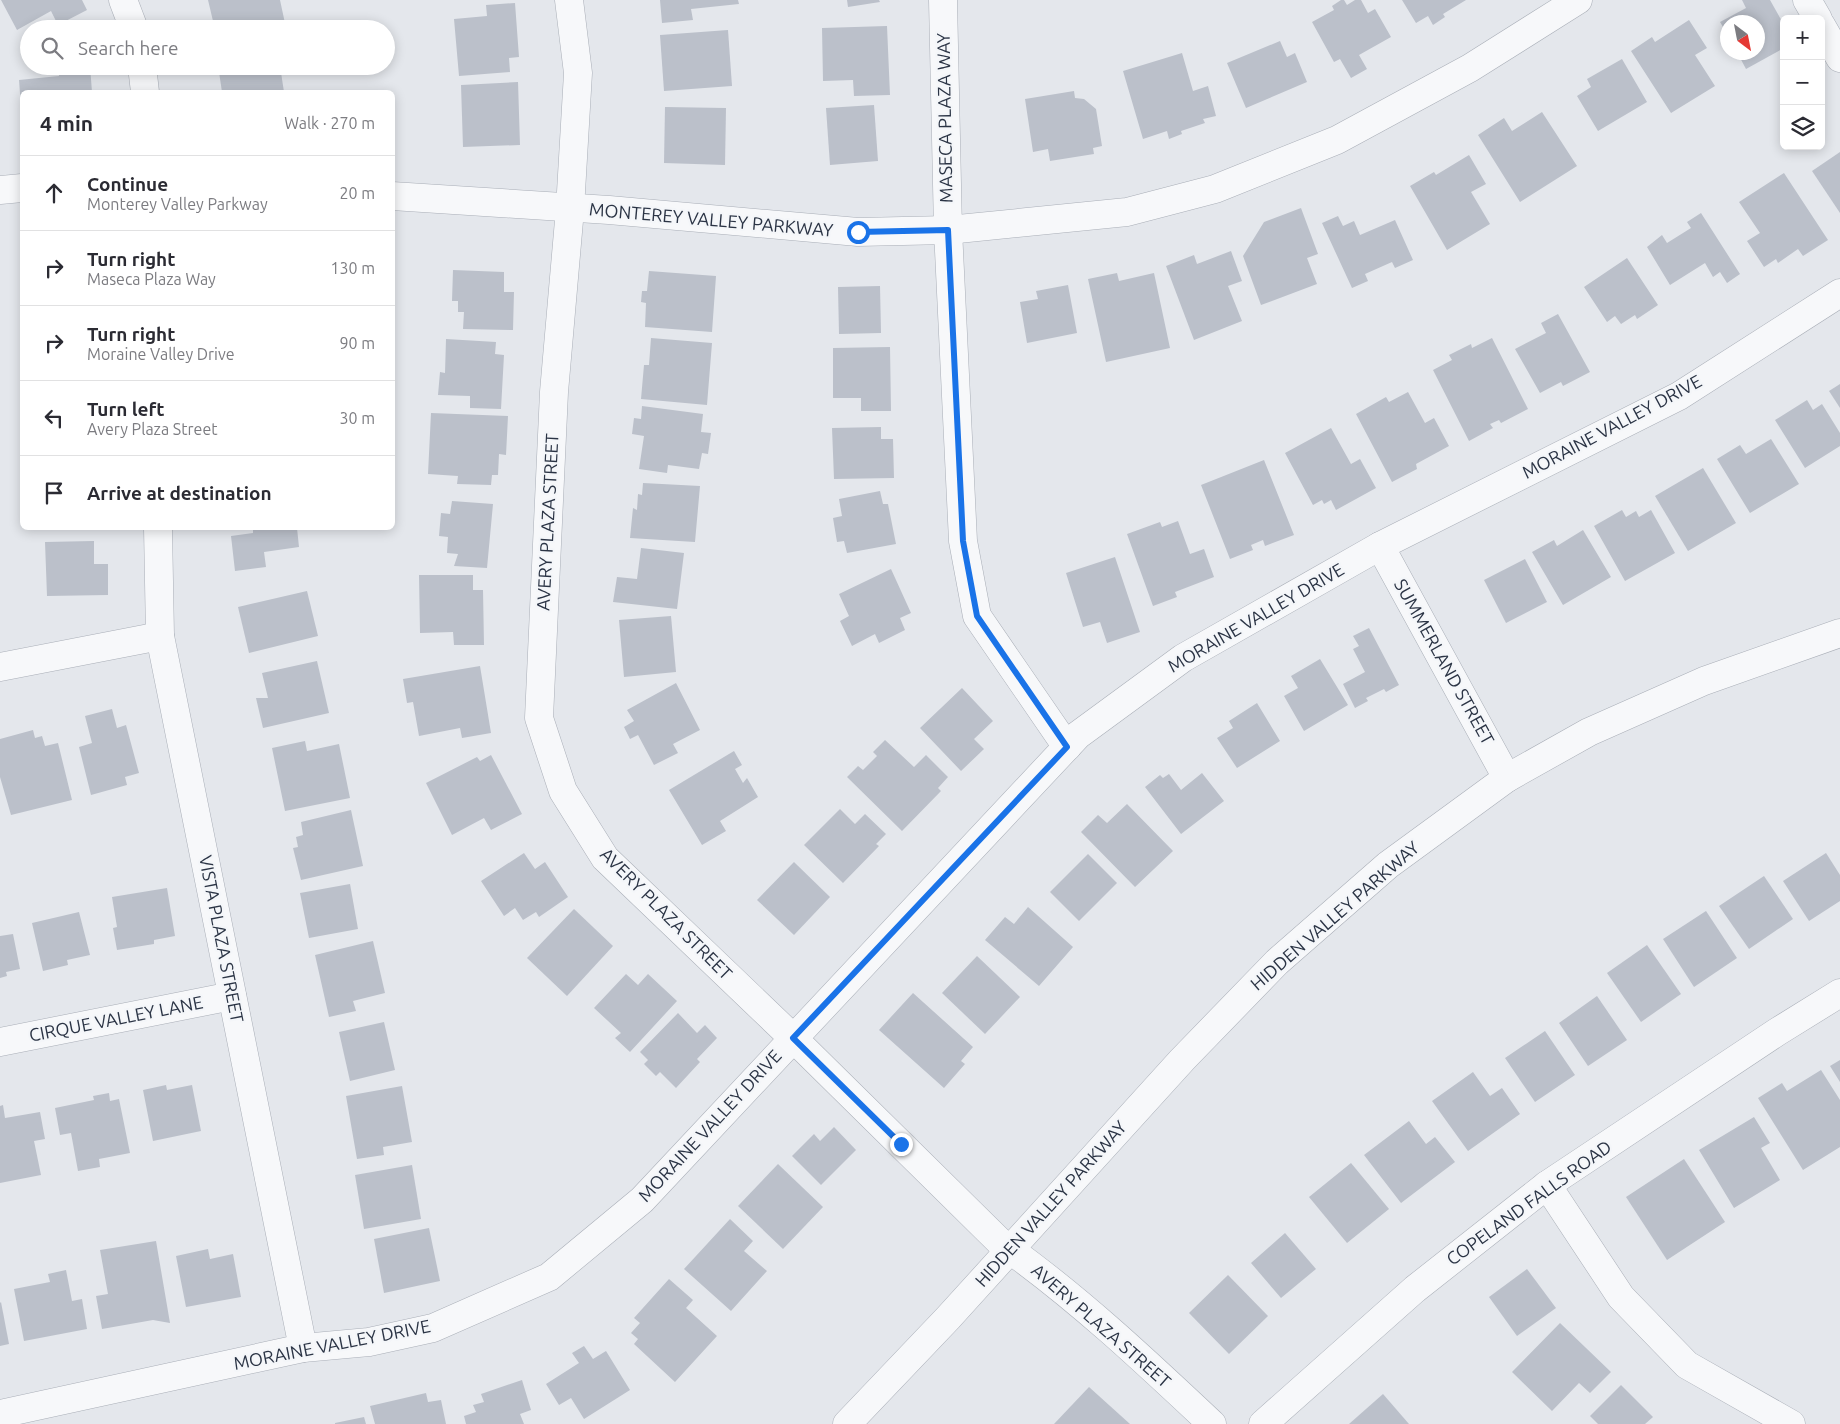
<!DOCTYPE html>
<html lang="en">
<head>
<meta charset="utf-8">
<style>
	body { margin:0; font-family:Ubuntu,sans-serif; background:#f7f7f7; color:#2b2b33 }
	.controls { position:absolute; right:15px; top:15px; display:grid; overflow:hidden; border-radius:8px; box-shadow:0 2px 12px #0003 }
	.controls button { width:45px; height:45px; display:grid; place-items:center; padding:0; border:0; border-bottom:1px solid #e1e1e2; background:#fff; color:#2b2b33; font:25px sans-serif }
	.compass { position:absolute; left:1720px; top:15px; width:45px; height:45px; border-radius:50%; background:#fff; box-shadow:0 2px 12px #0003; rotate:148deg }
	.stop { position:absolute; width:15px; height:15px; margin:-11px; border:4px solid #1a73e8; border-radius:50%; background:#fff }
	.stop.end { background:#1a73e8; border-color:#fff; box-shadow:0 1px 5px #0008 }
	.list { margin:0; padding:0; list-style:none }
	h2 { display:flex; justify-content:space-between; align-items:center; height:65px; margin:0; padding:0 20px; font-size:21px }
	h2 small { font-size:16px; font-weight:400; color:#7c7c81 }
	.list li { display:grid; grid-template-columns:32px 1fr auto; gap:15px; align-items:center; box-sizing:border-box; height:75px; padding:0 20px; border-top:1px solid #e1e1e2 }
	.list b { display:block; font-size:19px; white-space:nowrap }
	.list p { margin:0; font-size:16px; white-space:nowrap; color:#7c7c81 }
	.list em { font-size:16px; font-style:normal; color:#7c7c81 }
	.icon { flex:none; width:28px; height:28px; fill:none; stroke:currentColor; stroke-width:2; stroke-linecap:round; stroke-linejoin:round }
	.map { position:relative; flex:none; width:1840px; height:1424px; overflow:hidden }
	.search { position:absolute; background:#fff; box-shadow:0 2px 12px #0003; left:20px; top:20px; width:375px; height:55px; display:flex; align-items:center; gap:12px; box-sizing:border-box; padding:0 18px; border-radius:28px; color:#7c7c81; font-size:19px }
	.panel { position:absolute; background:#fff; box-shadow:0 2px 12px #0003; left:20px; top:90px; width:375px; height:440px; border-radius:8px }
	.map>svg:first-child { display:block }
</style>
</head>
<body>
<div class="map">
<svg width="1840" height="1424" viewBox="0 0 1840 1424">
	<rect width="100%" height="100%" fill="#e4e7ec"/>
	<g fill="#bbc0ca">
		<polygon points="1,0 82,0 87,10 58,25 51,11 17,30"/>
		<polygon points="208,0 280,0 286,28 219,29 218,22 213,21"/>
		<polygon points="660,0 738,0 739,4 691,9 693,20 662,23"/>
		<polygon points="847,0 879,0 880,2 848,7"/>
		<polygon points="1341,0 1344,0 1347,5 1355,0 1361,0 1368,13 1375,9 1391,37 1359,55 1367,69 1351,78 1340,59 1334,62 1312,22 1334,10 1332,6"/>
		<polygon points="1402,0 1466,0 1443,14 1445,17 1433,25 1428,16 1416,23"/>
		<polygon points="1742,0 1770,0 1784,25 1784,48 1746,69 1737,52 1758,52 1758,22 1728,22 1728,35 1720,22 1746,8"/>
		<polygon points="515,3 519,57 509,58 510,72 459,76 454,19 487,16 486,5"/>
		<polygon points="1689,20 1707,48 1695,55 1715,86 1671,113 1631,51 1652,37 1655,42"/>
		<polygon points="887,26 890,95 854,96 853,80 823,81 822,28"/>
		<polygon points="728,30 732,86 664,91 660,35"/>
		<polygon points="1280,41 1287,57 1295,53 1307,82 1246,108 1227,63"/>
		<polygon points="1182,53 1193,91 1208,86 1216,116 1203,119 1205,123 1181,131 1182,134 1169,139 1167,131 1143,139 1123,71"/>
		<polygon points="1622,59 1647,102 1598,131 1577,96 1591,87 1587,79"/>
		<polygon points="58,66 90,66 92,92 22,92 21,107 19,80 59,76"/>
		<polygon points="263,66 280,66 284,92 222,92 219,72"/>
		<polygon points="518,82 520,145 463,147 461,85"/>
		<polygon points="1074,91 1075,98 1084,99 1096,109 1102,146 1093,148 1094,154 1050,161 1048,149 1033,152 1025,99"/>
		<polygon points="874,105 878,161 830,165 826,108"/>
		<polygon points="665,107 726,108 725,165 664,163"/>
		<polygon points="1542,112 1577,166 1520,202 1478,135 1504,118 1512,131"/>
		<polygon points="1840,152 1840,213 1812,171"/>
		<polygon points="1469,155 1486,184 1471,192 1490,224 1447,250 1410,186 1434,172 1436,175"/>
		<polygon points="1784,173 1828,240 1803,256 1798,249 1778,263 1776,259 1764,267 1747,241 1760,233 1739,202"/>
		<polygon points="1301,208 1318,254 1307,258 1317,284 1261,305 1243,256 1264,222"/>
		<polygon points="1701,213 1740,274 1727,283 1720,272 1713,277 1705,263 1670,285 1647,247 1662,235 1667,243 1691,228 1687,222"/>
		<polygon points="1338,216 1343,226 1354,221 1360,235 1395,220 1413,260 1395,268 1392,262 1365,274 1368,281 1352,288 1322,223"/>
		<polygon points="1231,251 1242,281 1228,286 1242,321 1194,340 1166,266 1194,255 1197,264"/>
		<polygon points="1627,258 1658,305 1637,319 1635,315 1621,324 1615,316 1607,322 1584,287"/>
		<polygon points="453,270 504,272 504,292 514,292 513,330 463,329 464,312 458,312 458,301 452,301"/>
		<polygon points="649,271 716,276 712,332 645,327 646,303 641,302 642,291 647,291"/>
		<polygon points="1117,273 1119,281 1154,273 1170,348 1106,362 1088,279"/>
		<polygon points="1068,285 1077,333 1027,343 1020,302 1038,299 1036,291"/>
		<polygon points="880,286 881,333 839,334 838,287"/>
		<polygon points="1558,314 1590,372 1563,386 1561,382 1540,393 1515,349 1546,333 1541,323"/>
		<polygon points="651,338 712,343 707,405 641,399 644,365 649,365"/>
		<polygon points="1492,338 1528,409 1501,423 1499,420 1490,424 1493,428 1469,441 1433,370 1452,360 1449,355 1471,344 1472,348"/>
		<polygon points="446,339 496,342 495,354 504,355 501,409 470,408 470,396 438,395 440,372 445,373"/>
		<polygon points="890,347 891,411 861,411 861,398 833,398 833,348"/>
		<polygon points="1840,384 1840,408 1829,391"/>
		<polygon points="1408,392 1425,423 1434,418 1449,446 1416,464 1417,469 1392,482 1356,414 1386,397 1389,402"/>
		<polygon points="1807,400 1813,410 1822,404 1840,433 1840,446 1805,468 1775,420"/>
		<polygon points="642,406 703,414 701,432 711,433 708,454 702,453 699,469 668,465 667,473 639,469 644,436 632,434 634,418 641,419"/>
		<polygon points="431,413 508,416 506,455 499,454 498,475 492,475 491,485 457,484 458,476 428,474"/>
		<polygon points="881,427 881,439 893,439 894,478 834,479 832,428"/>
		<polygon points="1331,428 1351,464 1360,459 1376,488 1336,510 1331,500 1324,504 1322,500 1313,505 1285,453"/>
		<polygon points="1771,439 1799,484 1750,513 1717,459 1740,445 1746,454"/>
		<polygon points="1264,460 1294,535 1265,546 1263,540 1251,545 1253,550 1230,559 1201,485"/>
		<polygon points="1703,468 1736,523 1688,551 1655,496"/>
		<polygon points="643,483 700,486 695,542 630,538 633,508 637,510 638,494 642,495"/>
		<polygon points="880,491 883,504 888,504 896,544 847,553 844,541 837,542 833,518 842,516 839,499"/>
		<polygon points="452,501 493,504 487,568 454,566 458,554 447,553 448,537 439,536 441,513 450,514"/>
		<polygon points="1622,510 1626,517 1636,511 1639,517 1651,510 1675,553 1625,581 1594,526"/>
		<polygon points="1178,521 1190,554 1204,549 1214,577 1175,592 1177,597 1153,606 1127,534 1160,522 1162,527"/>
		<polygon points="253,528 297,528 299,547 264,552 266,567 235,571 231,536 253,533"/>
		<polygon points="1583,530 1611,577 1563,605 1532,552 1554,540 1557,546"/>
		<polygon points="94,541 94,564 108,564 108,595 47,596 45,542"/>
		<polygon points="641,548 684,553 677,609 613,602 617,577 637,579"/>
		<polygon points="1115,557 1140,632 1107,643 1100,622 1083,627 1066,573"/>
		<polygon points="1525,559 1547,602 1506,623 1484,580"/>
		<polygon points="891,569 911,613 900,618 905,630 879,643 875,634 852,646 840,621 849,616 839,594"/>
		<polygon points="419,575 473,575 473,590 483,590 484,645 454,645 453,632 420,633"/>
		<polygon points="307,591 318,636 249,653 238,607"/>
		<polygon points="671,616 676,672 624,677 619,620"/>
		<polygon points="1369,628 1399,685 1386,692 1384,689 1366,698 1368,701 1355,708 1343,684 1365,672 1353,649 1359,646 1353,636"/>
		<polygon points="1320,659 1348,705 1304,731 1284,696 1298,688 1291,676"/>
		<polygon points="317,661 329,713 263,728 256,698 268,698 262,673"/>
		<polygon points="480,666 491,733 462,738 460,728 419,736 413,702 407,703 403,679"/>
		<polygon points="676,683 700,730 673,744 678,753 654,765 638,735 630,739 624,727 634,721 627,710"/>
		<polygon points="962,688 993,721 974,739 984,749 961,771 920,728"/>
		<polygon points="1257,703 1280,741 1237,768 1217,738 1233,728 1229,721"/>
		<polygon points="112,709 117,728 126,725 139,773 125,777 127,785 91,795 79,747 92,743 85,716"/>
		<polygon points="33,730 35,738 42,736 45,746 58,743 72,800 11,815 0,777 0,739"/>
		<polygon points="885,740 914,767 926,755 948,777 938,788 941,791 902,831 847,777 858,766 863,770 877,756 873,752"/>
		<polygon points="305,741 307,751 339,744 350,798 285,811 272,748"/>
		<polygon points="734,751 742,765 735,769 743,783 747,778 758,797 720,821 726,831 702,845 669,790"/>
		<polygon points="491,755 522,814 491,830 484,818 452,835 426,783 477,757 480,761"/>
		<polygon points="1202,773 1224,801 1181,834 1145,787 1160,775 1163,778 1169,774 1181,790"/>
		<polygon points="1127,804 1173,851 1135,887 1081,832 1098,815 1107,823"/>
		<polygon points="840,809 855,824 865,814 886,834 876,844 879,846 843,883 804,845"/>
		<polygon points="351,810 363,866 301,880 293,848 298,847 296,837 303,835 301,822"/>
		<polygon points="524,853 535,869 545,862 568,897 539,917 536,912 523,920 515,908 504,916 481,881"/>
		<polygon points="1826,853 1840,875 1840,901 1809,921 1783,881"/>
		<polygon points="1088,854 1117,883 1079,921 1050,892"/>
		<polygon points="794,862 830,897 794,935 757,900"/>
		<polygon points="1764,876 1793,919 1749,949 1719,906"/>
		<polygon points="350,884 358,929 309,938 300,893"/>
		<polygon points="167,888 175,936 154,940 154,944 117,950 113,928 117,927 112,897"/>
		<polygon points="1028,907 1073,947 1039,986 985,940 1005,917 1014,924"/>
		<polygon points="574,909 613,946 567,996 527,958"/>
		<polygon points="1706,911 1737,958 1694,987 1663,939"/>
		<polygon points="79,912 90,955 67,960 68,965 43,971 32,923"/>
		<polygon points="13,934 20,969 6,972 7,976 0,978 0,936"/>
		<polygon points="373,941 385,993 353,1001 356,1011 329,1017 315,955"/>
		<polygon points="1647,945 1681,994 1641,1022 1607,973"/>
		<polygon points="977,956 1020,997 985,1034 942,993"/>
		<polygon points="626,974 638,985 648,974 677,1001 630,1052 615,1038 621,1033 594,1008"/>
		<polygon points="913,993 973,1047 961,1061 965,1064 944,1088 879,1030"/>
		<polygon points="1597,996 1627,1040 1588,1066 1559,1023"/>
		<polygon points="678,1013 697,1033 705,1025 717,1038 697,1059 700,1062 676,1088 660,1072 656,1076 644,1064 648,1060 640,1052"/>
		<polygon points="384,1022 395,1070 350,1081 339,1032"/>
		<polygon points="1545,1031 1575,1075 1535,1102 1505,1058"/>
		<polygon points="1840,1060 1840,1082 1830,1066"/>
		<polygon points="1821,1070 1840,1100 1840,1147 1803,1170 1758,1098 1782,1083 1787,1091"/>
		<polygon points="1473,1072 1490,1096 1502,1088 1520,1114 1468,1151 1432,1101"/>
		<polygon points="166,1085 167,1090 192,1085 201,1131 153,1141 143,1090"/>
		<polygon points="402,1086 412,1142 383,1147 384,1155 357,1159 346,1096"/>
		<polygon points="109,1093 110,1101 119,1099 130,1153 99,1159 100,1167 78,1171 71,1133 60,1135 55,1108 94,1100 93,1096"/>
		<polygon points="3,1105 5,1118 40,1112 45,1139 34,1141 41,1175 0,1183 0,1106"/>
		<polygon points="1754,1117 1770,1143 1761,1148 1780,1180 1734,1208 1699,1150"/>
		<polygon points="1409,1121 1426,1144 1435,1137 1455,1162 1401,1203 1364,1155"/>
		<polygon points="834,1127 856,1150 821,1185 792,1156 814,1134 820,1141"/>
		<polygon points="1684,1159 1725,1222 1667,1260 1626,1197"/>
		<polygon points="1351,1163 1389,1209 1347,1243 1309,1197"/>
		<polygon points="778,1164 823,1207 783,1249 738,1206"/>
		<polygon points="412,1165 421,1219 364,1229 355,1175"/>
		<polygon points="730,1219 753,1241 744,1251 767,1271 731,1311 684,1269"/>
		<polygon points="429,1228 440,1281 384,1293 374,1239"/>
		<polygon points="1285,1233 1316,1269 1281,1298 1251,1263"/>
		<polygon points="156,1241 170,1323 153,1320 102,1329 96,1296 108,1294 100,1250"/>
		<polygon points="208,1249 210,1259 233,1254 241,1297 186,1307 176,1256"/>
		<polygon points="1527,1269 1556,1308 1517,1336 1489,1297"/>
		<polygon points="66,1270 72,1301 82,1299 87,1329 24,1341 14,1289 50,1282 48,1274"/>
		<polygon points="1228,1275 1268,1316 1229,1354 1189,1313"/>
		<polygon points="669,1279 693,1300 686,1308 717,1336 675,1382 634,1344 638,1339 631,1333 640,1323 634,1318"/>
		<polygon points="1,1302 9,1344 0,1346 0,1303"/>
		<polygon points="1560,1323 1611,1372 1590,1393 1579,1383 1552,1411 1512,1372"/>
		<polygon points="584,1346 593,1359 606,1351 630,1390 584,1419 571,1398 559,1405 546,1384 579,1363 572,1353"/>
		<polygon points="522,1380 531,1410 520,1414 524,1424 466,1424 464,1416 476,1412 473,1405 484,1402 481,1394"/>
		<polygon points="1621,1385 1653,1417 1645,1424 1598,1424 1590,1416"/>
		<polygon points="1089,1387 1130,1424 1054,1424"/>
		<polygon points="426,1393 428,1402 441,1400 446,1424 375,1424 370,1406"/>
		<polygon points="1383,1394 1409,1424 1349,1424"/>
		<polygon points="364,1417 366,1424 335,1424 335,1423"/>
	</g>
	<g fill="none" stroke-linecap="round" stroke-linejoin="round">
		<defs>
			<g id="minor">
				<polyline points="123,0 134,29"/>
				<path d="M569 0 578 73 570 209 554 392 539 718 563 791 605 858 793 1038 1002 1244C1077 1297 1145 1361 1212 1424"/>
				<polyline points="943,0 948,230 963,541 977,616 1067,747"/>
				<polyline points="1807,0 1818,19"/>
				<polyline points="1821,25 1840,58"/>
				<polyline points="142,66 145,92"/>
				<polyline points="0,190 22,188"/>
				<polyline points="392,196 609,210 858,232 948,230 1127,212 1215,189 1337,140 1470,68 1578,0"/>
				<polyline points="158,528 160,636 303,1348"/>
				<polyline points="1380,546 1507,778"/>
				<polyline points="0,667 160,636"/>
				<polyline points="0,1042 232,996"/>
				<polyline points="1547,1185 1621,1297 1687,1365 1791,1424"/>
				<polyline points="0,1414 303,1348 369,1342 433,1328 549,1277 642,1200 1078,735 1183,658 1380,546 1679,396 1840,293"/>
				<polyline points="1263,1424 1415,1289 1547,1185 1777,1032 1840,993"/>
			</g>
			<polyline id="tertiary" points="847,1424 948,1318 1182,1060 1277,962 1388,865 1507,778 1589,732 1704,681 1840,633"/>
		</defs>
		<use href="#minor" stroke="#a9aeb7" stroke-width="29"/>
		<use href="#tertiary" stroke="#a9aeb7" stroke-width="29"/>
		<use href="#minor" stroke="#f7f8fa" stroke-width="28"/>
		<use href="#tertiary" stroke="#f7f8fa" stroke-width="28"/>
	</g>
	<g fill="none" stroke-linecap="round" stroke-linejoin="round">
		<polyline stroke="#1a73e8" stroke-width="6" points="858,232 948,230 963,541 977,616 1067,747 793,1038 901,1144"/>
	</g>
	<g text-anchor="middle" stroke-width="4.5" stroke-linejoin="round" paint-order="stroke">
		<g font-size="18" fill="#2b3445" stroke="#f4f6f9">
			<text transform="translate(945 118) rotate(-91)" y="6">MASECA PLAZA WAY</text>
			<text transform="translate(711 220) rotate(5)" y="6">MONTEREY VALLEY PARKWAY</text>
			<text transform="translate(1612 427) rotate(-28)" y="6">MORAINE VALLEY DRIVE</text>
			<text transform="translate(548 522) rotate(-87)" y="6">AVERY PLAZA STREET</text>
			<text transform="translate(1256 618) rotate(-30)" y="6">MORAINE VALLEY DRIVE</text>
			<text transform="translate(1444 662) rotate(61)" y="6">SUMMERLAND STREET</text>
			<text transform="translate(666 914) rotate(45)" y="6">AVERY PLAZA STREET</text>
			<text transform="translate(1335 916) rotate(-41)" y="6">HIDDEN VALLEY PARKWAY</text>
			<text transform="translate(221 939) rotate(79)" y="6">VISTA PLAZA STREET</text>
			<text transform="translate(116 1019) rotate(-11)" y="6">CIRQUE VALLEY LANE</text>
			<text transform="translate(710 1126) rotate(-47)" y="6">MORAINE VALLEY DRIVE</text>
			<text transform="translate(1529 1203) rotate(-36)" y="6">COPELAND FALLS ROAD</text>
			<text transform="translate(1051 1204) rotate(-48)" y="6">HIDDEN VALLEY PARKWAY</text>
			<text transform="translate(1101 1326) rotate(41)" y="6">AVERY PLAZA STREET</text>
			<text transform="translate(332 1345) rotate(-11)" y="6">MORAINE VALLEY DRIVE</text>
		</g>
	</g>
</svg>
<div class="controls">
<button>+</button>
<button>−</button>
<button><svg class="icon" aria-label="layers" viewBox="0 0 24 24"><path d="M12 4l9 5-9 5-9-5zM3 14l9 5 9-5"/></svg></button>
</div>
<svg class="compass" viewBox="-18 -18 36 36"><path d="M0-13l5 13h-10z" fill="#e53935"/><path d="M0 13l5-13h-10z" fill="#7c7c81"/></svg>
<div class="stop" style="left:858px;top:232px"></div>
<div class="stop end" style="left:901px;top:1144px"></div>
<div class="search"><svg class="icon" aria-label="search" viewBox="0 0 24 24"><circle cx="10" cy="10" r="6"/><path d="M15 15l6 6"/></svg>Search here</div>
<section class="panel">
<h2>4 min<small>Walk · 270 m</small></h2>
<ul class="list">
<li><svg class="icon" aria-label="ahead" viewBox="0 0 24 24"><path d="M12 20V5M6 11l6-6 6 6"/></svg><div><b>Continue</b><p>Monterey Valley Parkway</p></div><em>20 m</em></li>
<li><svg class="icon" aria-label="right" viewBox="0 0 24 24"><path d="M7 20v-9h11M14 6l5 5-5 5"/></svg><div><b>Turn right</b><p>Maseca Plaza Way</p></div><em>130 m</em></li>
<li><svg class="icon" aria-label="right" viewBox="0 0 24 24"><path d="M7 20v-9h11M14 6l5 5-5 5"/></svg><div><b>Turn right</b><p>Moraine Valley Drive</p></div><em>90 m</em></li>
<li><svg class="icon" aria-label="left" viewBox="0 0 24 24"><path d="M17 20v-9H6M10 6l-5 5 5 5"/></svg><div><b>Turn left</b><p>Avery Plaza Street</p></div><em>30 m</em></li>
<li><svg class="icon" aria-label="arrive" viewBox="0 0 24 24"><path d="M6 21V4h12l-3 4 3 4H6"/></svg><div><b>Arrive at destination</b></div></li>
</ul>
</section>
</div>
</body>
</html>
